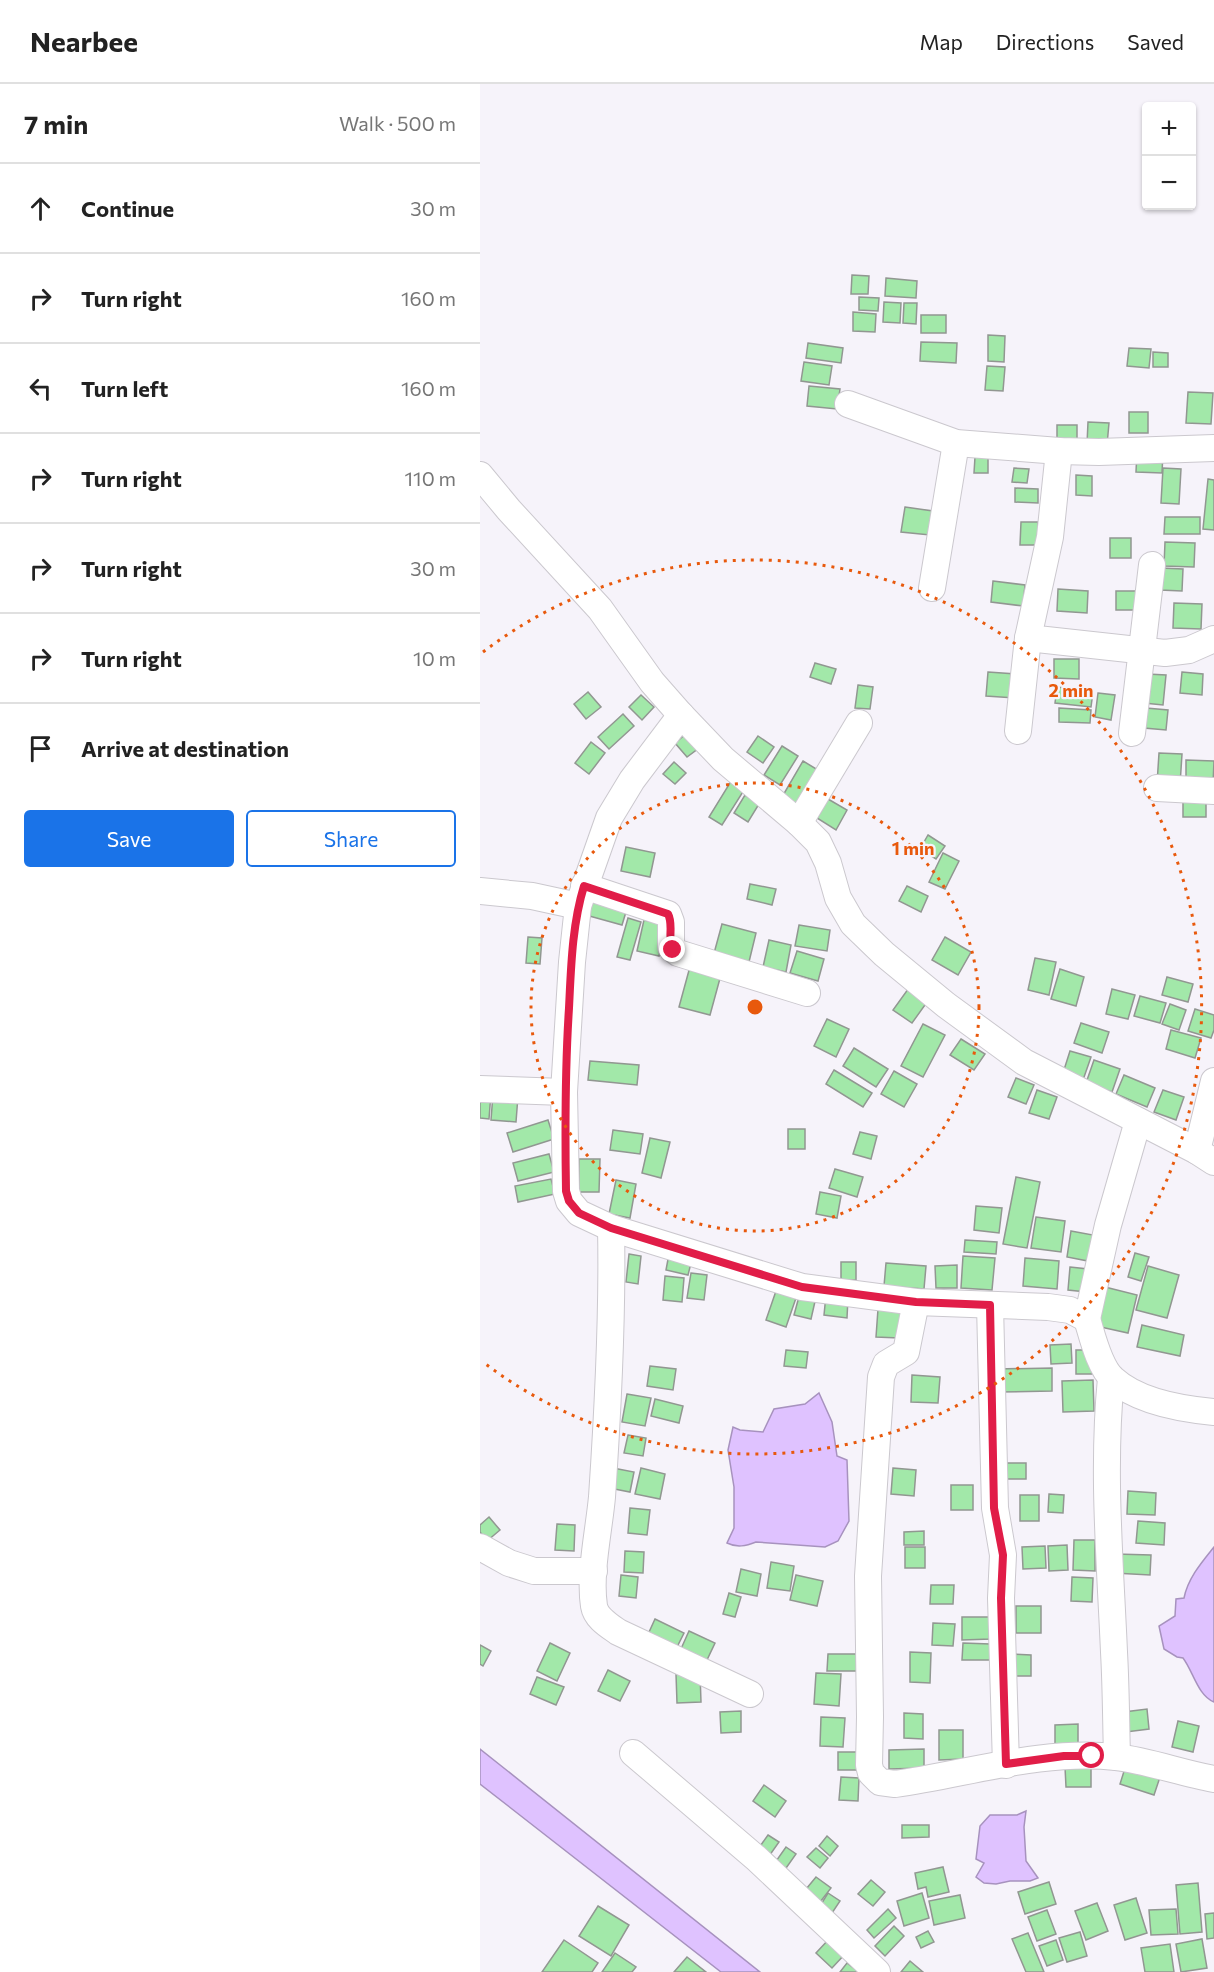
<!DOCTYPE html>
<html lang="en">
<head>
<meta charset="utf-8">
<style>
	body { margin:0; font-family:Commissioner,sans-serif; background:#f2f2f2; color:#222 }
	.controls { position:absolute; right:18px; top:18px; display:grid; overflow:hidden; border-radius:6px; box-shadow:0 2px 4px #0004 }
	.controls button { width:54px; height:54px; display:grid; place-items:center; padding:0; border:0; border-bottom:2px solid #e0e0e0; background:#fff; color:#222; font:30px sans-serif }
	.stop { position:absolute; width:18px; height:18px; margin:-14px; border:4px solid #e11d48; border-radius:50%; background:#fff }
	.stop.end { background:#e11d48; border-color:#fff; box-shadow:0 2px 6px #0008 }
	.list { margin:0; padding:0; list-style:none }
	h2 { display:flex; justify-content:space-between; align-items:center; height:78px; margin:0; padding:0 24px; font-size:26px }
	h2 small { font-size:20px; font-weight:400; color:#767676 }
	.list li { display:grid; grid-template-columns:39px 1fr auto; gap:18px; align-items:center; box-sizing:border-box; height:90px; padding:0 24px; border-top:2px solid #e0e0e0 }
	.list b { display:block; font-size:22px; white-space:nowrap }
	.list em { font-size:20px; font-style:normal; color:#767676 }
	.actions { display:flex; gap:12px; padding:18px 24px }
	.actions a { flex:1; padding:14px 0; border:2px solid #1a73e8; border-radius:6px; text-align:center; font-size:21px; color:#1a73e8 }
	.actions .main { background:#1a73e8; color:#fff }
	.icon { flex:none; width:33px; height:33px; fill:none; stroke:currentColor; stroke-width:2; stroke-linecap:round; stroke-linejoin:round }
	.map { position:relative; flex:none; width:734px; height:1888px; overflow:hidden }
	header { display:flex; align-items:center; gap:36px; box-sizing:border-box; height:84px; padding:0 30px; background:#fff; border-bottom:2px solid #e0e0e0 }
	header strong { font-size:28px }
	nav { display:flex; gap:33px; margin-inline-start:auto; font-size:21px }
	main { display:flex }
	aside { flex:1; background:#fff }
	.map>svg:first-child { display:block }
</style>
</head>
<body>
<header>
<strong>Nearbee</strong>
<nav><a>Map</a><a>Directions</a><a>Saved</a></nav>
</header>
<main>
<aside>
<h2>7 min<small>Walk · 500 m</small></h2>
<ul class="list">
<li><svg class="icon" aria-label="ahead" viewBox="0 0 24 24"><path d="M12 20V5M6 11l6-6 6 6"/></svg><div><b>Continue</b></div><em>30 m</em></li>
<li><svg class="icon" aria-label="right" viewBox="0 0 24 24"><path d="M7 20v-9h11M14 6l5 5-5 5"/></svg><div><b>Turn right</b></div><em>160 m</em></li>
<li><svg class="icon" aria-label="left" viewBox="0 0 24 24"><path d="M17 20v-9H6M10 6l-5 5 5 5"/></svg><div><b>Turn left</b></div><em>160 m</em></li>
<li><svg class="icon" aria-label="right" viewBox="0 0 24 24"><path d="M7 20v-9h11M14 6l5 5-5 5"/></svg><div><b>Turn right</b></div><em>110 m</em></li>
<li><svg class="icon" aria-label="right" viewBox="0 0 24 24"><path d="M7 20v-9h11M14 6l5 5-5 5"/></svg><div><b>Turn right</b></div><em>30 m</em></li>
<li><svg class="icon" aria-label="right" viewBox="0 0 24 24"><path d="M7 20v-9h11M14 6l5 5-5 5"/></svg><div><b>Turn right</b></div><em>10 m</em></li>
<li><svg class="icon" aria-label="arrive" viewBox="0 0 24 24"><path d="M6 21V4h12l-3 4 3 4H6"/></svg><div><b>Arrive at destination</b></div></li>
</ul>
<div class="actions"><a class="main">Save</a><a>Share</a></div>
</aside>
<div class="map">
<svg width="734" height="1888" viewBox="0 0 734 1888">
	<rect width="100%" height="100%" fill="#f6f3fa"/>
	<g fill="#dfc2ff" stroke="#a792be" stroke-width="1.5">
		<path d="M339 1309 352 1338 357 1372 367 1376 369 1437 358 1457 345 1463 276 1458C266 1462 257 1464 247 1459L254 1444V1403L248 1366 253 1343 260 1346 283 1348 294 1325 325 1320Z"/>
		<path d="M734 1463V1618C718 1612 713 1587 703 1574L697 1573 684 1565 679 1542 695 1532 696 1515 704 1514C708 1494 722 1478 734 1463Z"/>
		<polygon points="0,1665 280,1888 241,1888 0,1700"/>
		<polygon points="546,1727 544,1743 546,1777 558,1794 550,1797 530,1797 516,1800 504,1799 496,1793 504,1779 496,1775 500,1742 510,1731 537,1731"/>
	</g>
	<g fill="#a2e8a9" stroke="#919791" stroke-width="1.5">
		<polygon points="372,191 389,192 388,210 371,210"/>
		<polygon points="406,194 437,197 436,214 405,212"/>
		<polygon points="379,213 399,214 398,227 379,226"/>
		<polygon points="404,218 421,219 420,239 403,238"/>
		<polygon points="424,219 437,219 436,240 423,239"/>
		<polygon points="373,228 396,230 395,248 373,247"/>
		<rect x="441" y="231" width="25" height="18"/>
		<polygon points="508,251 525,252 524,278 508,277"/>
		<polygon points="441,258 477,259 476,279 440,277"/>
		<polygon points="328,259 363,264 361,279 326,274"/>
		<polygon points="649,264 671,265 669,284 647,282"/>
		<polygon points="673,268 688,269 688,283 673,283"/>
		<polygon points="324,278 352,282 349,301 321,297"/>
		<polygon points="507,282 525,283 523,307 505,306"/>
		<polygon points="329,302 360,305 357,325 327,322"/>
		<polygon points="708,308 733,309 731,340 706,339"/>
		<rect x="649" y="328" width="19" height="21"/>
		<polygon points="608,338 629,339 627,361 607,360"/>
		<rect x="577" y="341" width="20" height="21"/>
		<polygon points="657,367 683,368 682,389 656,388"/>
		<polygon points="495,373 508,374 508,389 494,389"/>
		<polygon points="534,384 549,385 547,399 532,398"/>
		<polygon points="683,384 701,385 699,420 681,419"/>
		<polygon points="596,391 612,392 612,412 596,411"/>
		<polygon points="728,395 734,396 734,446 723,445"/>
		<polygon points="535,404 558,405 558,419 535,418"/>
		<polygon points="425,423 453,427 450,451 421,448"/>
		<polygon points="685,433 720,433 720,450 684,450"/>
		<polygon points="541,438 558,438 558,461 540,461"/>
		<rect x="630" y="454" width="21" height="20"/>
		<polygon points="685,458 715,459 714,483 684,482"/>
		<polygon points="681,484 703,485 702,507 680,506"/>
		<polygon points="513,497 545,501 543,522 511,518"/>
		<polygon points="578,505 608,507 607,529 577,527"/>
		<polygon points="636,507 659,507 658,526 636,526"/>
		<polygon points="694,519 722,520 721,545 693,544"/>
		<polygon points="574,575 599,575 599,595 574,594"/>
		<polygon points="335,579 356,585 351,600 330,593"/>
		<polygon points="508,588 536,590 535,614 506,612"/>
		<polygon points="702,588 723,590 722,611 700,609"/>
		<polygon points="667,590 686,591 683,621 664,619"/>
		<polygon points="378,601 393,603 390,625 375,624"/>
		<polygon points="577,603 613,608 611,623 575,619"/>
		<polygon points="108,608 121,623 106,635 94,620"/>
		<polygon points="618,609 635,611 631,636 615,633"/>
		<polygon points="161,611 174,623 162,636 149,623"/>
		<polygon points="579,624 611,626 610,639 579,638"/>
		<polygon points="666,624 688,626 686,646 664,644"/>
		<polygon points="143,630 154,642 129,665 118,653"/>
		<polygon points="207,649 219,664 207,673 195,659"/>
		<polygon points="278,652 294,663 283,679 267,668"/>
		<polygon points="111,658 125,669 109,690 95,679"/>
		<polygon points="302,662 318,672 300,701 284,691"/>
		<polygon points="679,669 702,670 700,701 677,700"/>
		<polygon points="706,676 734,677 733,700 706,699"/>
		<polygon points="323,677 338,686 318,722 302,713"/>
		<polygon points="194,678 206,689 195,700 183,690"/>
		<polygon points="253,694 266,703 242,741 229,733"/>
		<polygon points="265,711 279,720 268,738 254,729"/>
		<rect x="703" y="711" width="23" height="22"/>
		<polygon points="348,715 367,726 356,746 337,734"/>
		<polygon points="448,751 465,762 456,775 440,765"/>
		<polygon points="146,763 175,769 170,793 141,787"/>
		<polygon points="463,769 479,777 465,805 449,798"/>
		<polygon points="270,800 296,805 292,821 267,815"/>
		<polygon points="427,802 448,812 441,828 419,817"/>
		<polygon points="108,807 149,818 142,841 102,830"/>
		<polygon points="148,834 161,838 150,876 137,873"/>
		<polygon points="164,836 186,841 179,872 157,867"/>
		<polygon points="242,840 276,849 268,882 233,873"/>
		<polygon points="319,841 350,846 347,867 315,862"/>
		<polygon points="48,853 62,854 60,880 46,879"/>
		<polygon points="465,853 491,868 478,891 452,876"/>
		<polygon points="289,856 311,861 306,888 283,883"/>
		<polygon points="317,867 344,875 338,897 310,889"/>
		<polygon points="555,874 576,878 569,911 548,906"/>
		<polygon points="211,879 242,887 230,931 199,923"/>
		<polygon points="580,885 604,893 596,922 571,915"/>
		<polygon points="687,893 713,900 708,918 682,911"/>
		<polygon points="431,901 450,914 432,939 413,926"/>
		<polygon points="632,905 655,911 648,935 626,930"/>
		<polygon points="660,912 686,919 680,939 654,932"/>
		<polygon points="690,920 706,926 699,946 682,940"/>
		<polygon points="715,925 734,931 734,946 731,954 708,947"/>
		<polygon points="347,935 369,945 356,973 334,962"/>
		<polygon points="601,939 629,948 622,969 594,959"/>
		<polygon points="443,940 465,951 443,993 421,982"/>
		<polygon points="691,946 721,954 715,974 686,965"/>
		<polygon points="481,955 505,970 494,986 470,971"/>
		<polygon points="374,964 408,985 396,1003 363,982"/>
		<polygon points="590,967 611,973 603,996 583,989"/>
		<polygon points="614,976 640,985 632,1008 606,999"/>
		<polygon points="110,977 159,981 157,1001 108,996"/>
		<polygon points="354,986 392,1009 383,1023 346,1000"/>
		<polygon points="414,987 437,1000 424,1023 401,1010"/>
		<polygon points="644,991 675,1004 667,1023 636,1010"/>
		<polygon points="536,994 554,1001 546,1020 528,1013"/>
		<polygon points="557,1006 577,1013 569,1035 549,1029"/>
		<polygon points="683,1006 704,1013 696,1036 674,1028"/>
		<polygon points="0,1008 11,1009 9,1035 0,1034"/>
		<polygon points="13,1010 38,1012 36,1038 11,1036"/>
		<polygon points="68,1036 74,1055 33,1068 27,1049"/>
		<rect x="308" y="1045" width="17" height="20"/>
		<polygon points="133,1046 163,1050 160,1070 130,1066"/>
		<polygon points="380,1048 397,1052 391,1075 373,1070"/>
		<polygon points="170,1054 190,1058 181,1094 162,1089"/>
		<polygon points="69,1070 74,1088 38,1097 33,1079"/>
		<polygon points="99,1075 120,1075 119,1108 99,1108"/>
		<polygon points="355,1085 383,1093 377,1113 349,1104"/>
		<polygon points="536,1093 560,1098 547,1164 523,1160"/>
		<polygon points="71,1095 75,1110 38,1118 35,1102"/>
		<polygon points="136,1096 156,1100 150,1134 129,1130"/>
		<polygon points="340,1108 361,1112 357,1134 336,1130"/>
		<polygon points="496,1122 522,1124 519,1149 494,1146"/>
		<polygon points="556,1133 585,1137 581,1168 551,1164"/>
		<polygon points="591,1147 613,1151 608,1177 587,1173"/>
		<polygon points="485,1156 517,1158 516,1170 484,1168"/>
		<polygon points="655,1169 669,1173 661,1197 648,1193"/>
		<polygon points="149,1170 161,1172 158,1200 146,1198"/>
		<polygon points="189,1170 212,1175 208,1191 186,1186"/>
		<polygon points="483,1172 515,1174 512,1206 481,1204"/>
		<polygon points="545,1174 579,1177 577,1205 543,1202"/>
		<rect x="361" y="1178" width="15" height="18"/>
		<polygon points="406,1179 446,1182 444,1205 404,1202"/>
		<polygon points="477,1181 477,1204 456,1204 455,1182"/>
		<polygon points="668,1182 699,1191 687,1234 656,1226"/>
		<polygon points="590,1183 608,1185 606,1208 588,1206"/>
		<polygon points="211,1189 227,1191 224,1216 207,1214"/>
		<polygon points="185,1192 204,1194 202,1218 183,1216"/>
		<polygon points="625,1203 657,1211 648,1249 616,1242"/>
		<polygon points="296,1207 316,1214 306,1243 286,1236"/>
		<polygon points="320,1209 336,1213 331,1235 314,1231"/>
		<polygon points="346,1211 368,1214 367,1234 344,1231"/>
		<polygon points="398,1225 421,1227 419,1254 396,1253"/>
		<polygon points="662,1241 704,1251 700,1272 657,1263"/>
		<polygon points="591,1260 592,1279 571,1280 570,1261"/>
		<polygon points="306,1266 328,1268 326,1284 304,1282"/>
		<rect x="596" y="1266" width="16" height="24"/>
		<polygon points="170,1282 196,1285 193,1306 167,1302"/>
		<polygon points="572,1284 572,1307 518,1308 517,1285"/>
		<polygon points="432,1291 460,1293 458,1319 431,1318"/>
		<polygon points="613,1296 614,1327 583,1328 582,1297"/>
		<polygon points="147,1310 171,1314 165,1342 142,1338"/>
		<polygon points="175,1315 203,1322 199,1339 171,1332"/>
		<polygon points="148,1351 166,1354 163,1372 144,1369"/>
		<rect x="524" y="1379" width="22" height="16"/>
		<polygon points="133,1384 154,1388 150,1408 129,1404"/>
		<polygon points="161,1384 185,1390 180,1415 155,1410"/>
		<polygon points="413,1384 436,1386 434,1412 411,1410"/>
		<rect x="471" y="1401" width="22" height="25"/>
		<polygon points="648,1407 676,1409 675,1431 647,1430"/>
		<polygon points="569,1410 584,1411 583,1429 568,1428"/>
		<rect x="540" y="1411" width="19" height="26"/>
		<polygon points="150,1424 170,1426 167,1451 148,1449"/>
		<polygon points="9,1433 20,1446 7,1457 0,1448 0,1441"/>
		<polygon points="658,1437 685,1439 684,1461 656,1459"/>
		<polygon points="77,1440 95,1441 94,1467 75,1466"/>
		<polygon points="444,1447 444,1461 424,1461 424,1448"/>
		<polygon points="594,1456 615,1456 615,1487 593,1486"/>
		<polygon points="587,1461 588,1486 569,1487 568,1462"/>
		<polygon points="565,1462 566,1484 543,1485 542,1463"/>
		<rect x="425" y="1463" width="20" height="21"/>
		<polygon points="145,1467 164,1468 163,1489 144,1488"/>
		<polygon points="635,1470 671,1471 670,1491 634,1489"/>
		<polygon points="291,1478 314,1482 310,1507 287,1504"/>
		<polygon points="261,1485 281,1490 277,1512 256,1508"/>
		<polygon points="141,1491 158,1493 156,1514 139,1512"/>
		<polygon points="316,1491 343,1497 337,1522 310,1516"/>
		<polygon points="592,1493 613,1494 612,1518 591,1517"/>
		<polygon points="451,1501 474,1501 473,1520 450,1520"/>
		<polygon points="249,1509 261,1513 255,1533 243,1530"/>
		<rect x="536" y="1522" width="25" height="27"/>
		<polygon points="482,1533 511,1533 511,1555 482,1556"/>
		<polygon points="175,1535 204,1549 193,1571 165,1557"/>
		<polygon points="453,1539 475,1540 473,1562 452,1561"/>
		<polygon points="209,1547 235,1559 226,1578 200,1567"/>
		<polygon points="70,1559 90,1569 77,1597 57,1587"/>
		<polygon points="483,1559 510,1560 510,1576 482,1576"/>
		<polygon points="0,1561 11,1567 3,1582 0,1580"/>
		<polygon points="430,1568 451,1569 450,1599 430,1598"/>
		<polygon points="348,1570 379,1570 378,1587 347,1587"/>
		<polygon points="531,1570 551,1571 551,1592 531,1592"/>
		<polygon points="128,1586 150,1597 140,1617 118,1607"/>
		<polygon points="220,1589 221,1618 197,1619 196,1590"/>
		<polygon points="336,1589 361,1590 359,1622 334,1620"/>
		<polygon points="57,1593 84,1603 76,1621 50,1610"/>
		<polygon points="667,1625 669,1645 646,1648 644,1628"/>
		<polygon points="261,1627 261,1648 241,1649 240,1628"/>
		<polygon points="424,1629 443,1630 443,1655 424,1654"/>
		<polygon points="341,1633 365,1634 363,1663 340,1662"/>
		<polygon points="698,1637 719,1642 713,1668 692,1663"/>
		<polygon points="598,1640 598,1661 575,1661 575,1641"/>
		<polygon points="459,1646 483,1646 483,1675 459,1676"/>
		<polygon points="444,1665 444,1684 409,1685 409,1666"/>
		<rect x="358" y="1668" width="21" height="18"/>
		<polygon points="646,1681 680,1693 674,1711 640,1700"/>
		<polygon points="611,1682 611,1703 586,1703 585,1683"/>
		<polygon points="361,1693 379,1694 378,1717 359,1716"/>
		<polygon points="284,1701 306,1717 295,1733 273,1717"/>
		<polygon points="422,1741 449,1741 449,1753 422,1754"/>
		<polygon points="288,1751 299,1758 287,1775 276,1768"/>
		<polygon points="347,1752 358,1762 350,1772 339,1762"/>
		<polygon points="306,1763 316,1770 304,1787 294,1780"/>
		<polygon points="336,1764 348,1774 340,1784 327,1773"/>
		<polygon points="463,1783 469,1808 448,1813 446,1803 438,1805 435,1789"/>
		<polygon points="336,1793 351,1804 337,1822 322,1810"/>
		<polygon points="391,1796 405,1808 393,1822 378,1810"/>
		<polygon points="569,1798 576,1820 545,1830 538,1808"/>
		<polygon points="718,1799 722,1848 700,1850 696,1801"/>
		<polygon points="348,1809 360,1817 352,1829 340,1822"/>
		<polygon points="442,1809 449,1834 424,1842 417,1817"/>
		<polygon points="480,1811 485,1834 454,1841 449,1817"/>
		<polygon points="656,1814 667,1849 645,1856 634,1821"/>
		<polygon points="617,1819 628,1847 606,1856 595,1827"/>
		<polygon points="118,1822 149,1841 131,1872 99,1852"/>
		<polygon points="408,1825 416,1834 394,1854 387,1846"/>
		<polygon points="696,1825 698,1850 671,1851 669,1826"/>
		<polygon points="567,1826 576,1850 557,1857 548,1833"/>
		<polygon points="734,1829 734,1854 727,1855 725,1830"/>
		<polygon points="414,1842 424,1852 405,1872 395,1862"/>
		<polygon points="448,1847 454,1858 441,1864 436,1853"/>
		<polygon points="600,1848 607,1872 587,1878 579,1854"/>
		<polygon points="548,1849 564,1888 546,1888 532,1855"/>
		<polygon points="349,1855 365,1870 352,1884 336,1869"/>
		<polygon points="722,1855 727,1884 701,1888 696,1860"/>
		<polygon points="84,1856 118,1879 112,1888 62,1888"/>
		<polygon points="576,1856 583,1876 567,1882 559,1862"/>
		<polygon points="690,1860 694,1888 665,1888 661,1864"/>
		<polygon points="135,1869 156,1883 152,1888 122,1888"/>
		<polygon points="207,1873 226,1888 194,1888"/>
		<polygon points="430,1877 443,1888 421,1888"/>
		<polygon points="367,1879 379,1888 360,1888"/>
	</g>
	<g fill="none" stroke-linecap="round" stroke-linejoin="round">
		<defs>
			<g id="minor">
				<polyline points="368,320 476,359 579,367 619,368 734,364"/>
				<polyline points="579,367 570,453 548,554 685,569 709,566 734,555"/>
				<polyline points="0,391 29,426 120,525 172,598 201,631 243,675 319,739 338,758 348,779 358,814 373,840 404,870 466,921 544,978 717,1067"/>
				<polyline points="452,504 476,359"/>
				<polyline points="538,647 548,554"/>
				<polyline points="652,649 672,481"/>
				<polyline points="677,704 734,707"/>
				<polyline points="319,739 379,639"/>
				<polyline points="104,802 188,830 191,838 191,863 198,869 327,909"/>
				<polyline points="0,807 52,812 98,822"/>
				<polyline points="734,997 717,1067 734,1078"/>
				<polyline points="0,1005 84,1008 86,1107 89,1117 99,1129 131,1144 322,1203 436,1218 568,1223 590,1226 607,1235 628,1141 658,1037"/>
				<polyline points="84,1008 92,878 98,822 129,734 152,696 201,631"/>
				<path d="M131 1144C133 1234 128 1324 122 1413 119 1446 109 1490 114 1522 116 1534 128 1541 138 1548L270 1610"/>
				<path d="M436 1218 426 1268 406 1280 401 1293 388 1492 390 1633 389 1681 391 1689 400 1698 415 1700C487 1690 562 1665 636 1673 669 1677 701 1689 734 1695"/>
				<polyline points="510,1221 515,1424 523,1471 521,1514 526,1681"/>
				<path d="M607 1235C612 1251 619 1283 633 1295 658 1318 701 1325 734 1328"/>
				<path d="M631 1294C622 1386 630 1476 634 1568 636 1603 636 1638 637 1673"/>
				<polyline points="0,1463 29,1479 54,1487 114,1487"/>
				<polyline points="153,1669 276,1774 397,1888"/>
			</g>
		</defs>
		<use href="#minor" stroke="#cbc8ce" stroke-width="28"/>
		<use href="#minor" stroke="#fff" stroke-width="26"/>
	</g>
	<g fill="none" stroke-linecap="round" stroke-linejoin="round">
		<path stroke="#e11d48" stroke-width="8" d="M193 866C187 855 194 841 188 830L104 802C92 841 91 884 89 924 85 985 85 1046 86 1107L89 1117 99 1129 131 1144 322 1203 436 1218 510 1221 514 1424 523 1471 521 1514 526 1680 584 1672H612"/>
	</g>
	<g fill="none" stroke="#e8590c" stroke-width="3" stroke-dasharray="3 6">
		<circle cx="275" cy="923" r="224"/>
		<path d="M3 568A447 447 0 1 1 3 1278"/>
	</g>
	<circle cx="275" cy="923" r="9" fill="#e8590c" stroke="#f6f3fa" stroke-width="3"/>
	<g font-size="18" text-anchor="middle" font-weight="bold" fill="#e8590c" stroke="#f6f3fa" stroke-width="4.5" stroke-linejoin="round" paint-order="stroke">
		<text x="591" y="613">2 min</text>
		<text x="433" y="771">1 min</text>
	</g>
</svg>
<div class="controls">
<button>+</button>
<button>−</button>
</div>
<div class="stop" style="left:612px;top:1672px"></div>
<div class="stop end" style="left:193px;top:866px"></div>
</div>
</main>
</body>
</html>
